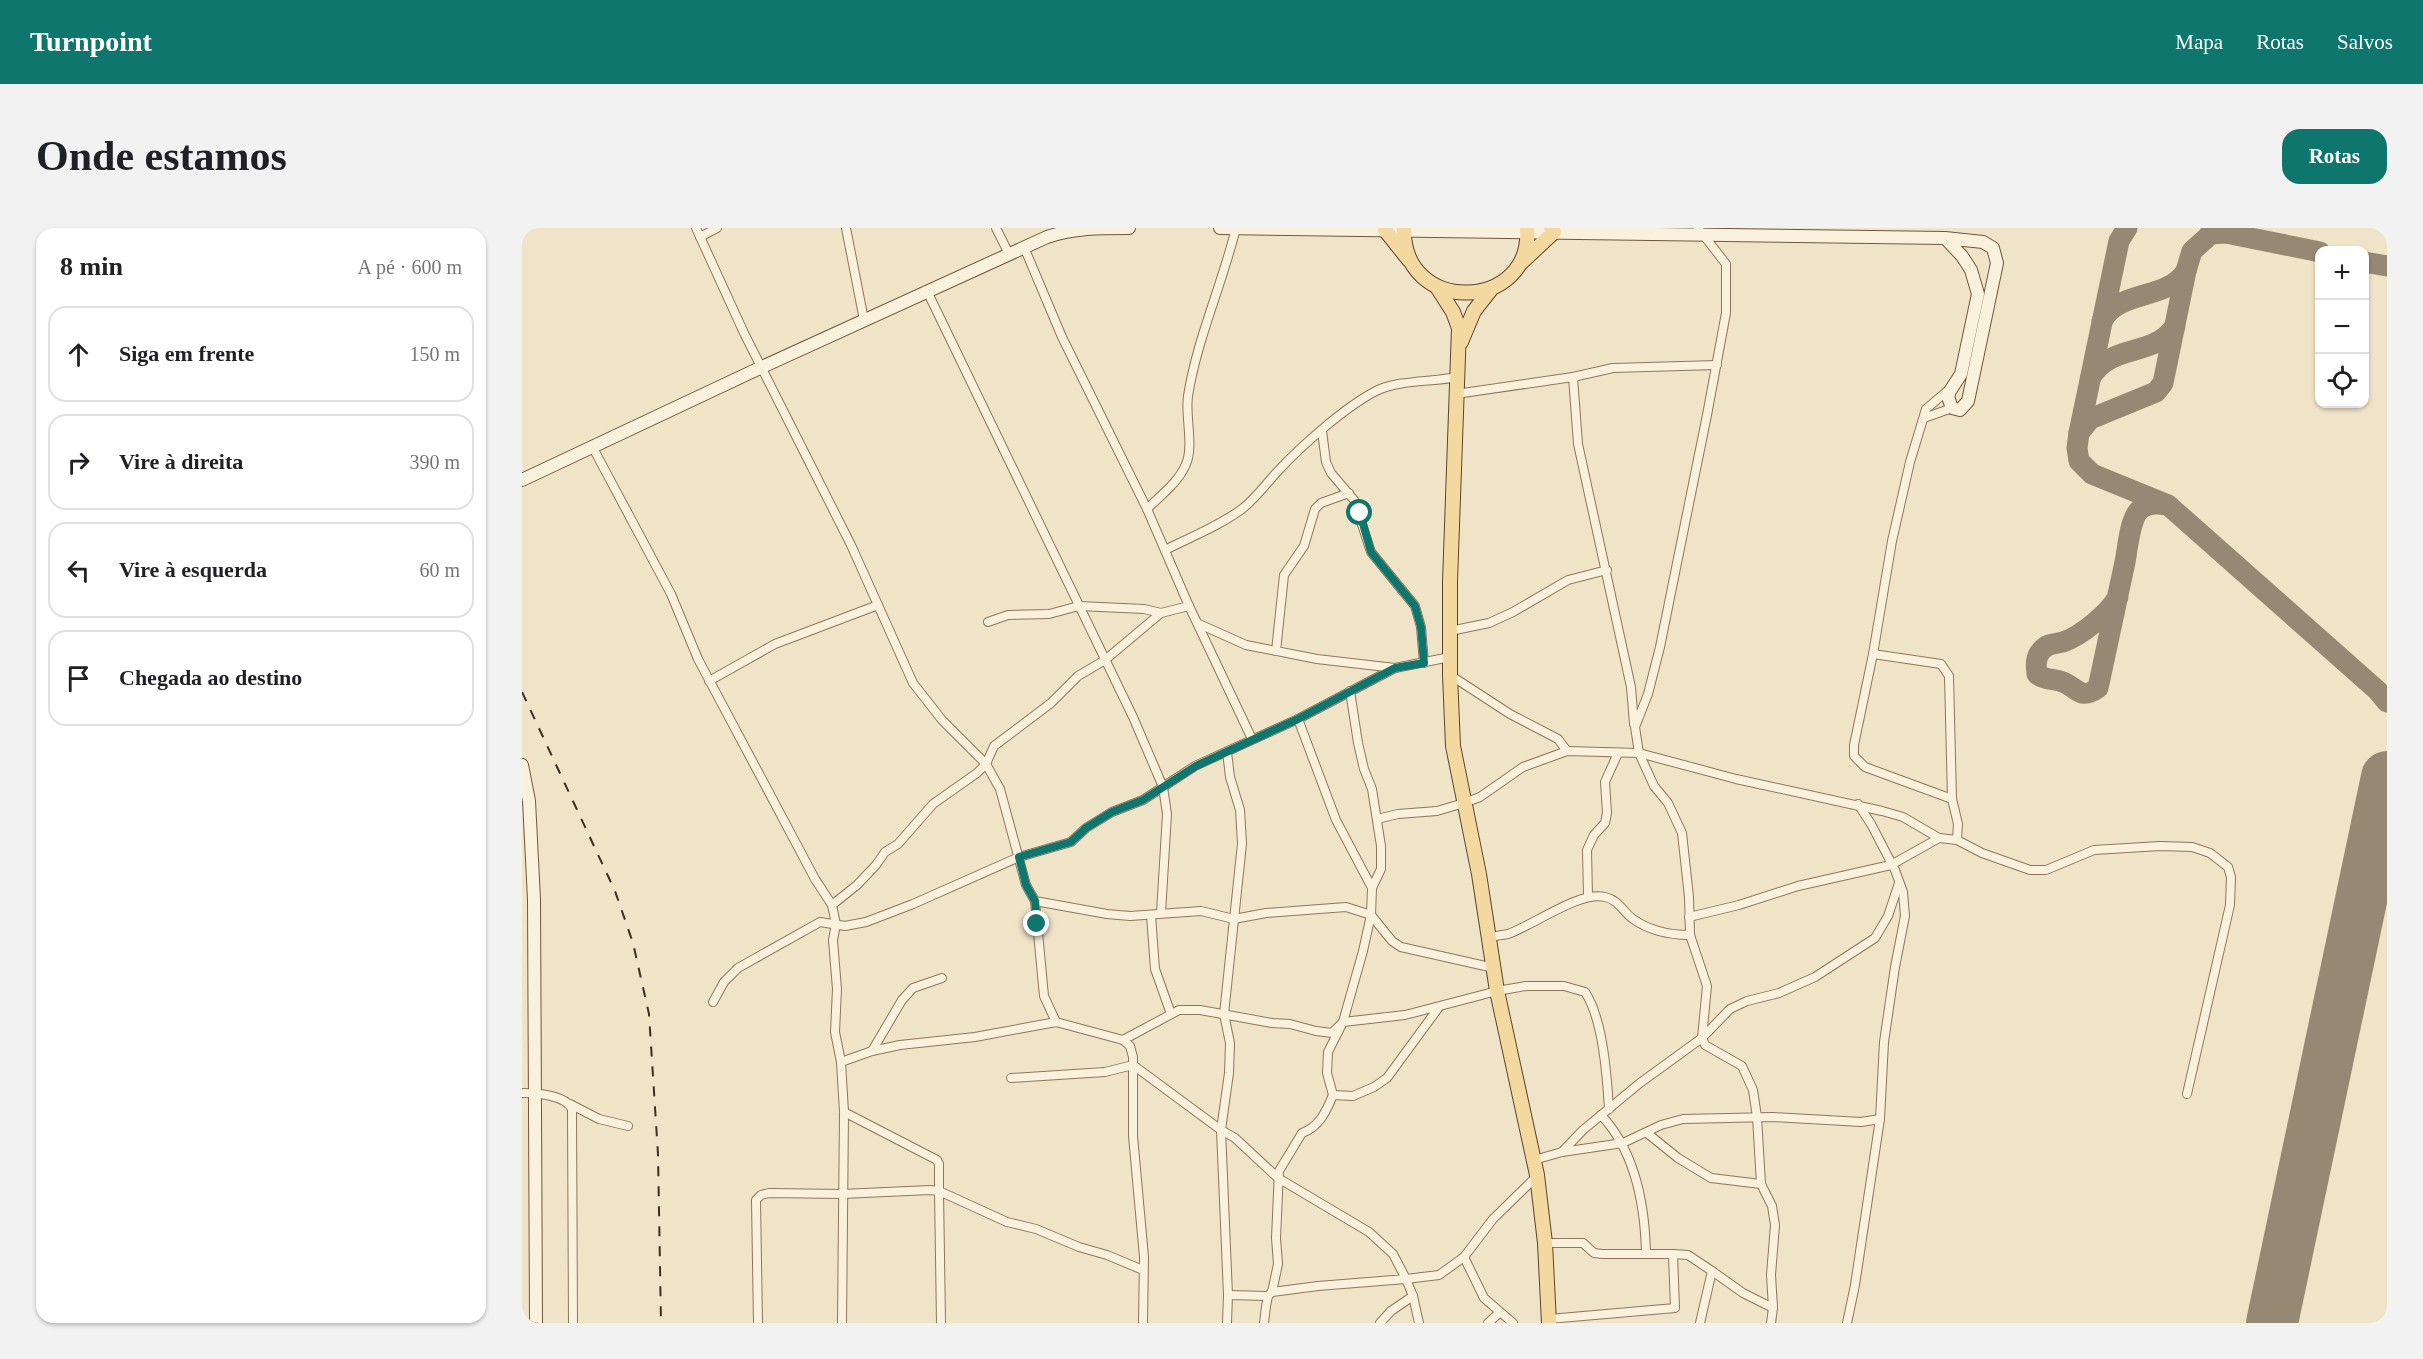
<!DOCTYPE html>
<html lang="pt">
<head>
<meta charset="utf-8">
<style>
	body { margin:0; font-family:Georgia,serif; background:#f2f2f2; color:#202124 }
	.controls { position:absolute; right:18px; top:18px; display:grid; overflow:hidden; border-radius:12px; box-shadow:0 2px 4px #0004 }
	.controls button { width:54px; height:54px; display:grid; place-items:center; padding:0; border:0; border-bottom:2px solid #e0e0e0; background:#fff; color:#202124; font:30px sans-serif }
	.stop { position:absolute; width:18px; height:18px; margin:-14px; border:4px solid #0f766e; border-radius:50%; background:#fff }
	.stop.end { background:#0f766e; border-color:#fff; box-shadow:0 2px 6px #0008 }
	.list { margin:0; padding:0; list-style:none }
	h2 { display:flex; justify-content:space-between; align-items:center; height:78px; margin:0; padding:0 24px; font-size:26px }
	h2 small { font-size:20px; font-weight:400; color:#757577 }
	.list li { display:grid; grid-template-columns:39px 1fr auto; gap:18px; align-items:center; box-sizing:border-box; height:96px; margin:0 12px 12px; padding:0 12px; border:2px solid #e0e0e0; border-radius:18px }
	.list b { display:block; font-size:22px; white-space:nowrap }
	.list em { font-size:20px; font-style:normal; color:#757577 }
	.icon { flex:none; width:33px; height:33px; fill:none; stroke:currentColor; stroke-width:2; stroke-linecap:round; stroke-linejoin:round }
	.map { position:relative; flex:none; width:1865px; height:1095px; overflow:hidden; border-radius:18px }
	header { display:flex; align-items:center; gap:36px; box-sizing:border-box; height:84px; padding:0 30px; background:#0f766e; color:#fff }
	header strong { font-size:28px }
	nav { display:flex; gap:33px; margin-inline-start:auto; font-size:21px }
	.intro { display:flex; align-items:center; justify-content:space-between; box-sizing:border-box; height:144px; padding:0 36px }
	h1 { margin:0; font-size:42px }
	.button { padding:15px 27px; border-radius:18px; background:#0f766e; color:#fff; font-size:21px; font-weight:700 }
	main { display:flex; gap:36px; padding:0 36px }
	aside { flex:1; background:#fff; border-radius:18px; box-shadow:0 2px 4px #0004 }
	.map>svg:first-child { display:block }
</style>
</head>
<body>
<header>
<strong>Turnpoint</strong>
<nav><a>Mapa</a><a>Rotas</a><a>Salvos</a></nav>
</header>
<div class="intro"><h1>Onde estamos</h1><a class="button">Rotas</a></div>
<main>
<aside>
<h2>8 min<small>A pé · 600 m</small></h2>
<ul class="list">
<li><svg class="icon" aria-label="ahead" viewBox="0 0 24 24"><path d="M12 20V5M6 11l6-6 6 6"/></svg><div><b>Siga em frente</b></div><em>150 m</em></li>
<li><svg class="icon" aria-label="right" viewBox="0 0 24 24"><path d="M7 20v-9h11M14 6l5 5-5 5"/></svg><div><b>Vire à direita</b></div><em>390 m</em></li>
<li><svg class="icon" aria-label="left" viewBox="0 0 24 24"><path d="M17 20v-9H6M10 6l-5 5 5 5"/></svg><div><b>Vire à esquerda</b></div><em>60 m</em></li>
<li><svg class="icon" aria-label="arrive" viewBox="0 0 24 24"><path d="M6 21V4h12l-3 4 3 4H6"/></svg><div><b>Chegada ao destino</b></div></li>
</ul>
</aside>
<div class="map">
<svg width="1865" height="1095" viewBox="0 0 1865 1095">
	<rect width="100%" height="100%" fill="#f0e4c8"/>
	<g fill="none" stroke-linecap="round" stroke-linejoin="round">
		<g stroke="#968974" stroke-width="21">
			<polyline points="1605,0 1597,13 1557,205 1555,220 1557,233 1570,246 1646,277 1856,463 1865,474"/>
			<polyline points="1689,2 1798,24"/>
			<polyline points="1842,34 1865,38"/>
			<path d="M1580 93C1597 61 1645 73 1664 43"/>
			<path d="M1569 149C1589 115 1632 130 1653 98"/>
			<polyline points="1557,205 1568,191 1634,164 1641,155 1664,43 1670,23 1689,6 1703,5"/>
			<path d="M1596 369C1587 385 1559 408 1541 414 1532 416 1526 415 1519 423 1513 430 1514 438 1515 446 1523 453 1534 450 1543 455 1556 461 1559 472 1576 460 1585 418 1594 376 1603 334 1606 319 1607 298 1615 285 1622 275 1634 275 1644 277"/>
		</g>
		<polyline stroke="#968974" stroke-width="52" points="1750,1095 1865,549"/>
		<defs>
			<g id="street">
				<polyline points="174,0 222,105 329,317 391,455 420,492 464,536 478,561 504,657 513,673 522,768 534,794"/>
				<polyline points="324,0 342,92"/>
				<polyline points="474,0 487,26"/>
				<polyline points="1176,0 1204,36 1204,85 1185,187 1138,419 1126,466 1113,499 1117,525 1214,551 1360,583 1381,589 1417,610 1435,612 1460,625 1508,642 1524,642 1572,622 1638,618 1670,619 1688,625 1706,639 1709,649 1708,677 1665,866"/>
				<polyline points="178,9 195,0"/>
				<polyline points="502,19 540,109 625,281 667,378 730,511"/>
				<polyline points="405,63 611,489 641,559 645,586 639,685"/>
				<polyline points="1430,159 1404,181 1388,234 1370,313 1351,426 1332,517 1332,528 1343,539 1430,571"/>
				<polyline points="934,166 1051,149"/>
				<polyline points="1402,190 1430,180"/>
				<polyline points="800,203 804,234 809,245 832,272 849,324 893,378 899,399 902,435"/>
				<polyline points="70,218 149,366 176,431 293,651 310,677 314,696 311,712 315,761 313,804 319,834 322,884 320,1095"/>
				<path d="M625 281C638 268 657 254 664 236 672 218 663 188 666 168 675 111 700 57 714 0"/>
				<path d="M643 322C669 309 697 298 720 281 734 270 743 257 755 244 779 218 823 179 854 163 875 152 912 154 935 149"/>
				<polyline points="466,394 486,387 527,386 557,378 622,381 639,385"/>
				<polyline points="677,396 724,417 795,431 873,440"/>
				<polyline points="928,403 967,395 991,384 1046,352 1085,342"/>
				<polyline points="754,423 762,347 782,318 793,281 799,275 827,265"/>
				<polyline points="1351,426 1419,436 1427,448 1430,571 1436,596 1435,612"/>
				<polyline points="928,447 988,486 1036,511 1045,523"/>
				<polyline points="187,453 253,416 356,377"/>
				<polyline points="828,463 836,515 842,541 850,561 859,618 859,641 850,660"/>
				<polyline points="776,491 814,592 850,660 849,687 841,723 821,794 806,824 805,845 811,867"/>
				<polyline points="1112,496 1109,459 1056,216 1051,149 1091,140 1195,137"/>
				<polyline points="705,524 708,549 718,582 720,616 702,786 708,815 707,845 699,902 706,1067"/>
				<polyline points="855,591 876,586 915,583 942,575 958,569 1001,539 1045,523 1117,525 1132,558 1146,575 1160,605 1167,669 1168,707 1185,758 1180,810 1183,817 1220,838 1231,862 1235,889 1239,956 1250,978 1253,997 1249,1047 1251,1080 1249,1095"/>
				<polyline points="1066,668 1065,622 1072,607 1083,595 1085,585 1083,554 1096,525"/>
				<polyline points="513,673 585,686 608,688 679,683 712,691 744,685 824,679 849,687 870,713 879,719 972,740"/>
				<polyline points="310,677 335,657 354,637 363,624 376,616 411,576 455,545 464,536 472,518 529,475 556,448 583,432 639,385 667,378"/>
				<polyline points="629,687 633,741 649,786"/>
				<polyline points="1167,689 1217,677 1276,658 1369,637 1417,610"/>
				<path d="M968 709C973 708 980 707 986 706 1012 697 1057 663 1083 669 1097 672 1101 684 1111 691 1128 703 1148 707 1168 707"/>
				<polyline points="191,774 202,754 216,740 298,694 323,698 344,694 391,676 497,629 549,614 564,600 590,584 621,572 673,538 776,491 873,440 928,429"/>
				<polyline points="601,812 608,818 611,829 611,908 622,1029 621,1095"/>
				<polyline points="350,823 380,772 391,760 420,750"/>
				<path d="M319 834 350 823 378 817 453 809 534 794 601 812 657 782H678L750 795 768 796 794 803 810 805 821 794 883 787 975 763 1004 758H1042L1063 764C1081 791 1085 848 1087 881"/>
				<polyline points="489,850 583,844 611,837 699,902 713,910 756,950 847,1004 871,1026 884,1051 796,1058 750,1064"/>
				<path d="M0 865C14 865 44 867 50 881L51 1095"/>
				<polyline points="48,876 77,891 106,898"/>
				<polyline points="322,884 415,932 417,936 417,963 485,994 514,1001 557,1019 585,1027 621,1042"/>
				<path d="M1079 887C1113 923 1123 977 1124 1026"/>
				<polyline points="1125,905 1156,930 1189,950 1239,956"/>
				<polyline points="1040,924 1061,902 1118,855 1180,810 1208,781 1225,773 1257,765 1293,749 1353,710 1366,688 1377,655"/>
				<polyline points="1012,932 1040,924 1101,915 1139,897 1161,891 1251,889 1339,894 1358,891"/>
				<polyline points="1023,1015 1061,1015 1072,1025 1080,1026 1151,1026 1153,1080 1027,1091"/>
				<polyline points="1151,1026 1166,1027 1190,1043 1178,1095"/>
				<polyline points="942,1029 962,1070 991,1095"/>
				<polyline points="1190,1043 1221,1065 1251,1080"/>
				<polyline points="891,1068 897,1095"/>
				<polyline points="236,1095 234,972 239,967 247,965 320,966 408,962 417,963 419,1095"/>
				<polyline points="705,1095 706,1067 746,1068"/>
				<path d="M742 1095 744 1078 746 1068 750 1064 756 1036 754 1010 757 943 780 905C797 899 804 884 811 867L831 868 852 859 865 850 917 779"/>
				<polyline points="858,1095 869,1083 891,1068 884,1051 917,1047 942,1029 971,991 1015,948"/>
				<polyline points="966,1095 977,1085"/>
				<polyline points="1325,1095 1333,1057 1358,891 1362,814 1373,739 1383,688 1381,664 1373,642 1349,596 1336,576"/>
			</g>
			<g id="secondary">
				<polyline points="698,0 1423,10 1461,14 1471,20 1475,35 1446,173 1438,182 1430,180 1426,169 1428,163 1439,146 1456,66 1449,42 1440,28 1423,10"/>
				<path d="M0 252 240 139 525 9C552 0 578 0 607 0"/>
				<polyline points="0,537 7,573 12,671 14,1095"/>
			</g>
			<g id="primary">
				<polyline points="864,0 863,2 887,32"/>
				<path d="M882 0C879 88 1012 84 1005 0"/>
				<polyline points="1000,34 1032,4 1029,0"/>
				<polyline points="915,59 931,84 937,100 928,354 928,447 931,518 957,646 975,763 1015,947 1023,1015 1027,1095"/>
				<polyline points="939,114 952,83 970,60"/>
			</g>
		</defs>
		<use href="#street" stroke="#8d765c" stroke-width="10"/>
		<use href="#secondary" stroke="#6f573f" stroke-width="14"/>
		<use href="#primary" stroke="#5b4430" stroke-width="16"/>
		<use href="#street" stroke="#faf1dc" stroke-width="8"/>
		<use href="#secondary" stroke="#faf1dc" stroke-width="12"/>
		<use href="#primary" stroke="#f3d9a0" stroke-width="14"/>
		<polyline stroke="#3d2e20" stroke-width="2" stroke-dasharray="10 10" stroke-linecap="butt" points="0,464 93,663 111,715 127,786 136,926 139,1095"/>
	</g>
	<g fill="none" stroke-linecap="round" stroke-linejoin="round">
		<polyline stroke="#0f766e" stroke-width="8" points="515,696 513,673 504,657 497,629 549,614 564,600 590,584 621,572 674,538 776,491 873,440 902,435 899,399 893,378 849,324 838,285"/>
	</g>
</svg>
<div class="controls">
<button>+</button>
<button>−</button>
<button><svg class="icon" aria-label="locate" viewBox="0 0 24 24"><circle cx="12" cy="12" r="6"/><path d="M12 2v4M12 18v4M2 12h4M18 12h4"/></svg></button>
</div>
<div class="stop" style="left:838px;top:285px"></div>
<div class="stop end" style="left:515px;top:696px"></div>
</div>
</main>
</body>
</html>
